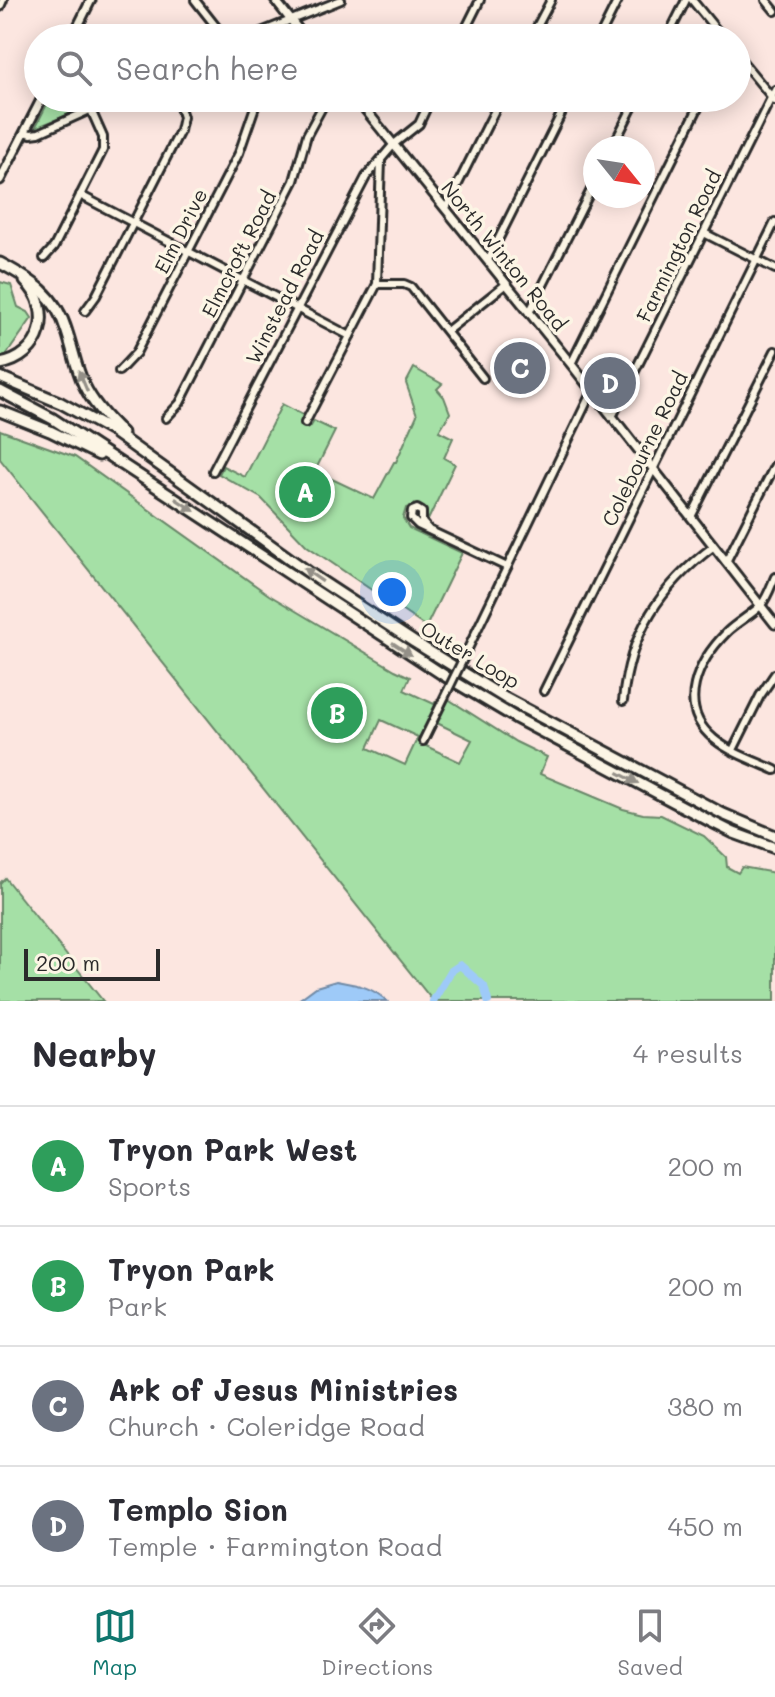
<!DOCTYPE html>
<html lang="en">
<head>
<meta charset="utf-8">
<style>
	body { margin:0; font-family:Mali,sans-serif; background:#f2f2f3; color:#2b2b33 }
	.compass { position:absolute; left:583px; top:136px; width:72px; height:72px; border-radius:50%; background:#fff; box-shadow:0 4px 20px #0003; rotate:120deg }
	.scale { position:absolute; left:24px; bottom:20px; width:136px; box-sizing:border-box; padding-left:8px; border:4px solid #2b2b2b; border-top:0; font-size:22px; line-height:28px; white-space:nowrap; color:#2b2b2b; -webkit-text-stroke:6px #fcf5e5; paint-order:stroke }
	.you { position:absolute; left:392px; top:592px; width:28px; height:28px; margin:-20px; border:6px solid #fff; border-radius:50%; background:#1a73e8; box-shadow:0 0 0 12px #1a73e833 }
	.badge { display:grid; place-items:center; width:52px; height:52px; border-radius:50%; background:#0f766e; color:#fff; font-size:26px; font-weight:700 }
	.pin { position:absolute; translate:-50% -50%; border:4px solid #fff; box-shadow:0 2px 8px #0006 }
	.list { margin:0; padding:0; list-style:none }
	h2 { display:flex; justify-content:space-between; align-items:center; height:104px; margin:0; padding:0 32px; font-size:34px }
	h2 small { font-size:26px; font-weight:400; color:#7c7c81 }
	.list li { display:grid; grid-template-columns:52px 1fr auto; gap:24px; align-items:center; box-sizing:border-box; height:120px; padding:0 32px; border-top:2px solid #e1e1e2 }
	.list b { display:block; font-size:30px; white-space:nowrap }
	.list p { margin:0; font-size:26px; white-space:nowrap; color:#7c7c81 }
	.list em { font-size:26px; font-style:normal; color:#7c7c81 }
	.icon { flex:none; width:44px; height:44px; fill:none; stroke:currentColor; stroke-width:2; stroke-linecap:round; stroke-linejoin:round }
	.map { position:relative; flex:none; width:775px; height:1001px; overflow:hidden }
	.search { position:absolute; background:#fff; box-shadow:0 4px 20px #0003; left:24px; right:24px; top:24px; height:88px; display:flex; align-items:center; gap:20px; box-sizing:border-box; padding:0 28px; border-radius:44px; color:#7c7c81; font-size:30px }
	.sheet { height:584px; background:#fff }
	nav { display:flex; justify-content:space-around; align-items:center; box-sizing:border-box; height:112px; border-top:2px solid #e1e1e2; background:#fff; font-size:22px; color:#7c7c81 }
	nav a { display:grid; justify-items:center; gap:4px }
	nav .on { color:#0f766e }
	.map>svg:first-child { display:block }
</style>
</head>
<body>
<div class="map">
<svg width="775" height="1001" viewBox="0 0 775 1001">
	<rect width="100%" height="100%" fill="#fce6e0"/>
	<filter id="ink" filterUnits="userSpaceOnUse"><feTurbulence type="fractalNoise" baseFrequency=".0125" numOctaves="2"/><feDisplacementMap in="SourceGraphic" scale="16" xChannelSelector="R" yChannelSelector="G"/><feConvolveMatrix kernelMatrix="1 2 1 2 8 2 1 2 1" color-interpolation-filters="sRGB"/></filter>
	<g filter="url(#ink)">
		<g fill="#a5e0a6" stroke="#688668" stroke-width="2" fill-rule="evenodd">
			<polygon points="50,98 110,98 35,128"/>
			<polygon points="0,282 11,285 18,307 28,312 32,318 4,358 0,359"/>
			<polygon points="414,368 442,384 437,389 444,397 450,413 439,431 453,438 444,458 455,464 427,522 427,511 417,504 406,508 403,518 409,528 462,553 426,627 307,546 261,498 219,474 223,466 245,477 282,404 303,415 301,421 311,426 314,421 335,431 315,471 374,499 394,462 396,462 417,415 406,383"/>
			<path d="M0 430 75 457 269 595 395 670 410 677 404 690 434 704 436 701 445 705 448 699 516 742 547 757 540 774 623 809 643 814 661 815 704 836 726 857 727 867 738 873 742 867 775 873V1001H433L0 459ZM381 720 418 737 405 765 368 748ZM437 723 472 740 460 762 426 746Z"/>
			<polygon points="5,878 103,1001 0,1001 0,883"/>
		</g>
		<path fill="#9ecaf8" stroke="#708aa6" stroke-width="2" d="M336 981C357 985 371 986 387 1001H297L316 987Z"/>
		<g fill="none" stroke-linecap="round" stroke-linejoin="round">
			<polyline stroke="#9ecaf8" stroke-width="8" points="433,1001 451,971 460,965 484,986 488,1001"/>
			<defs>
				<g id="minor">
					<polyline points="195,0 225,38"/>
					<polyline points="692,0 723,38"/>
					<polyline points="766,0 775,11"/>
					<polyline points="0,7 3,0"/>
					<polyline points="246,38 341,0"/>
					<polyline points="289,38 295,26"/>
					<polyline points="461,38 480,0"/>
					<polyline points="531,38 551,0"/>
					<polyline points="599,38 618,0"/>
					<polyline points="667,38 686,0"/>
					<polyline points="737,55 775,101"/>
					<polyline points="25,132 31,134 39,133 116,98"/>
					<polyline points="612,148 637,98"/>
					<polyline points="80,195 350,336"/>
					<polyline points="446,208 501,98"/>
					<polyline points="704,233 775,269"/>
					<polyline points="44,258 54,247 103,150 103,137 91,110"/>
					<polyline points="488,260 569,98"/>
					<polyline points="377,284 404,284 411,287 483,378"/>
					<polyline points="85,311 96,296 180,131 183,117 177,98"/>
					<polyline points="529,313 595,182"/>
					<polyline points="447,331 506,284"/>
					<polyline points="571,364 703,98"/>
					<polyline points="119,371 136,353 239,153 258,98"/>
					<polyline points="612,417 775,90"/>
					<polyline points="166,418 180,403 294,181 307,135 327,98"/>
					<polyline points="305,423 377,284 381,160"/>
					<polyline points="213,471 366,177 394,144 419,124 431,98"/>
					<polyline points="691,517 775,351"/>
					<polyline points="429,530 422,522 422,512 417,509 412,511 411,518 418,525 507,567"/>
					<polyline points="726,562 775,465"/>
					<path d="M775 577C771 586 767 598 761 605 754 613 736 623 727 632 698 661 675 707 714 739 731 753 755 761 775 770"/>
					<polyline points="464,657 592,391"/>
					<polyline points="544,691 775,222"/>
					<path d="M623 701C629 634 660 586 714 546"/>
					<polyline points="423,741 447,692"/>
					<polyline points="733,750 760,696 775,674"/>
				</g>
				<g id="major">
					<polyline points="275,0 305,38"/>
					<polyline points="72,38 91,0"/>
					<polyline points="356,98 571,364 775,624"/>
					<polyline points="0,180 42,98"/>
				</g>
				<g id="highway">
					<path d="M0 263C32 280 56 295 67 332 73 350 76 368 84 385 93 404 107 419 122 433"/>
					<path d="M0 364C42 357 55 310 25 281"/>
					<polyline points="0,377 61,403 112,431 318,579 414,642 505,698 723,814 775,836"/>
					<polyline points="0,391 53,419 445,676 516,718 712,822 734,833 775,848"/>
					<polyline points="0,411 50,431 99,455"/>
				</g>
			</defs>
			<use href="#minor" stroke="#2b2b2b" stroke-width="12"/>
			<use href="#major" stroke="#2b2b2b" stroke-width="13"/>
			<use href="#highway" stroke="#2b2b2b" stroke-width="15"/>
			<use href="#minor" stroke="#fcf5e5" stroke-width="6"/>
			<use href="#major" stroke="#fcf5e5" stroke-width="7"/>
			<use href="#highway" stroke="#fcf5e5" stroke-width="9"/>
			<defs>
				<polyline id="minor-bridge" points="447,692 464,657"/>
			</defs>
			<use href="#minor-bridge" stroke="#2b2b2b" stroke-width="12" stroke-linecap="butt"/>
			<use href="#minor-bridge" stroke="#fcf5e5" stroke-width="6"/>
		</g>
		<defs><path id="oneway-solid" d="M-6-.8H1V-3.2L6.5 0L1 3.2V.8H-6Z" transform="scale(2)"/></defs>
		<g fill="#949088">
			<use href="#oneway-solid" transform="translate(83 381) rotate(-113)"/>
			<use href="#oneway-solid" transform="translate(185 505) rotate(33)"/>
			<use href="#oneway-solid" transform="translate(313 575) rotate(-145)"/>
			<use href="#oneway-solid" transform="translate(402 649) rotate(33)"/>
			<use href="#oneway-solid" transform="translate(628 778) rotate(28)"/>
		</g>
	</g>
	<g text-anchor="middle" stroke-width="7" stroke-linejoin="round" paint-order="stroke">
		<g font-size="20" fill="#2b2b2b" stroke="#fcf5e5">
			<text transform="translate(181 231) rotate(-63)" y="7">Elm Drive</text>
			<text transform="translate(679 246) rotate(-64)" y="7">Farmington Road</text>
			<text transform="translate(239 254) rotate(-63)" y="7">Elmcroft Road</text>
			<text transform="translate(504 256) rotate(51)" y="7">North Winton Road</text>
			<text transform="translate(285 297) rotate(-63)" y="7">Winstead Road</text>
			<text transform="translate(645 449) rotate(-64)" y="7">Colebourne Road</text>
			<text transform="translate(470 655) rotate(31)" y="7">Outer Loop</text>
		</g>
	</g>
</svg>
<svg class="compass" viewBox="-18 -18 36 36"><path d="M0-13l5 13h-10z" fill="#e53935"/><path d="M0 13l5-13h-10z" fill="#7c7c81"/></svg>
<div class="scale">200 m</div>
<div class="you"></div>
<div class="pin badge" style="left:305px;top:492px;background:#2e9e5b">A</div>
<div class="pin badge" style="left:337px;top:713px;background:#2e9e5b">B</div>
<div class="pin badge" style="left:520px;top:368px;background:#6b7280">C</div>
<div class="pin badge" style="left:610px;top:383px;background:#6b7280">D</div>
<div class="search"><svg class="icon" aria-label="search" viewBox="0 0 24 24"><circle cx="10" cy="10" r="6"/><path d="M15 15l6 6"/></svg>Search here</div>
</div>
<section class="sheet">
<h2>Nearby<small>4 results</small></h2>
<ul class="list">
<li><span class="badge" style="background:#2e9e5b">A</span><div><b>Tryon Park West</b><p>Sports</p></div><em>200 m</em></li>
<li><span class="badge" style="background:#2e9e5b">B</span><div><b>Tryon Park</b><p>Park</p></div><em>200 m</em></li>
<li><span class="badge" style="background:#6b7280">C</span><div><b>Ark of Jesus Ministries</b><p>Church · Coleridge Road</p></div><em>380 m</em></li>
<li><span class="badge" style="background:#6b7280">D</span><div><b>Templo Sion</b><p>Temple · Farmington Road</p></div><em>450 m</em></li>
</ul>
</section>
<nav>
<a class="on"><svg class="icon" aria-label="map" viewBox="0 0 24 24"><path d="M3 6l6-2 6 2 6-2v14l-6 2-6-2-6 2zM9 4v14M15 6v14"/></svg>Map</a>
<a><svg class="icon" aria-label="directions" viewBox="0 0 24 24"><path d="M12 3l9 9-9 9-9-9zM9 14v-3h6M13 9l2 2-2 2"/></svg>Directions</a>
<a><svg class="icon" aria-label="saved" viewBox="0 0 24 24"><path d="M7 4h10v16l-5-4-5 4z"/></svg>Saved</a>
</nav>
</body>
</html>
